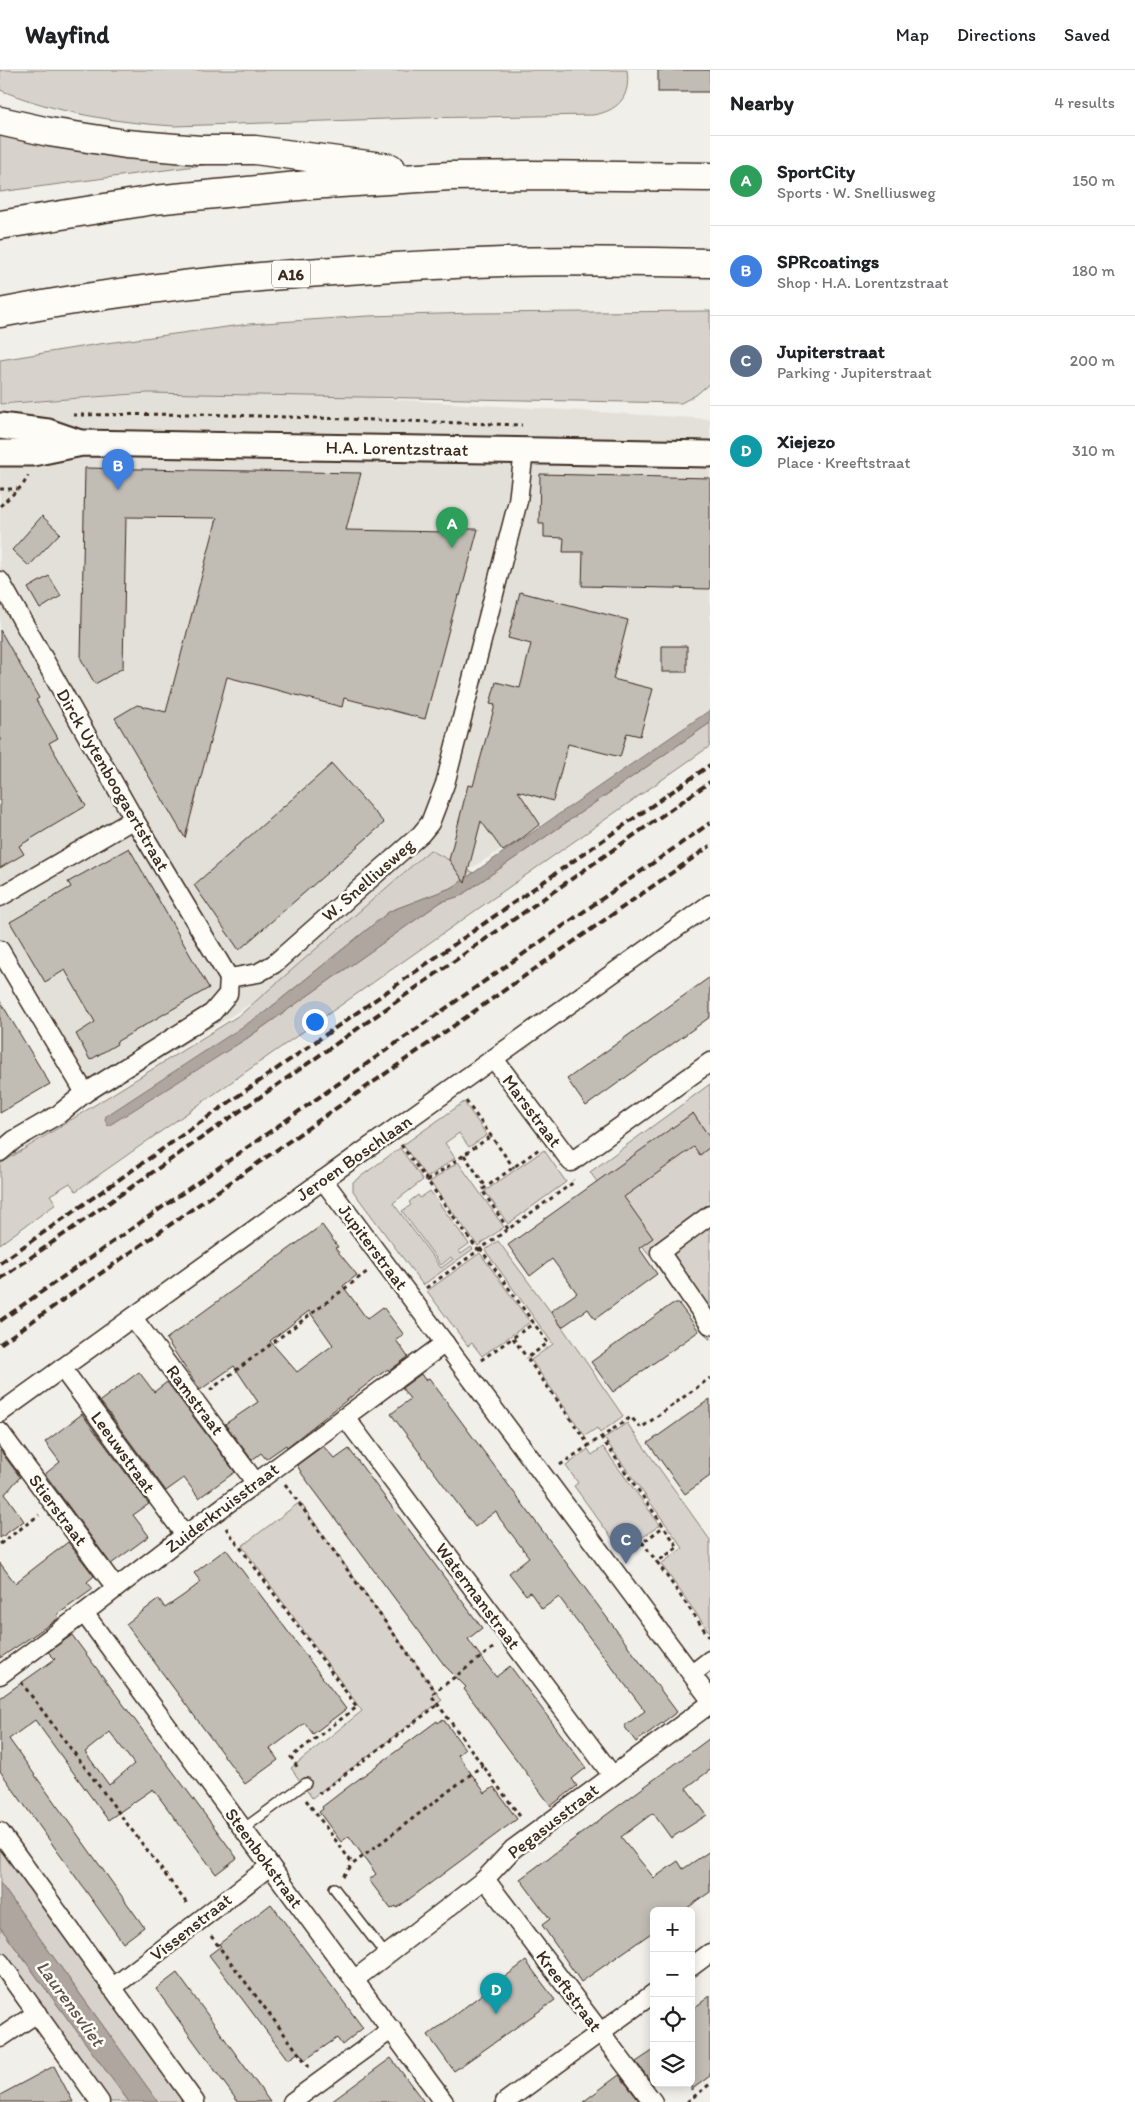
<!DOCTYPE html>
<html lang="en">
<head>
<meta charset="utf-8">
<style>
	body { margin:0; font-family:Itim,sans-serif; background:#f6f6f6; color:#202124 }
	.controls { position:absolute; right:15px; bottom:15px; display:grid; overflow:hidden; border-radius:8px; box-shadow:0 2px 12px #0003 }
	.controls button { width:45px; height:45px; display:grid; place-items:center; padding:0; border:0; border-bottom:1px solid #e0e0e0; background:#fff; color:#202124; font:25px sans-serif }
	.you { position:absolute; left:314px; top:951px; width:18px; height:18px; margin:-12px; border:4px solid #fff; border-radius:50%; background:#1a73e8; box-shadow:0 0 0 8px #1a73e833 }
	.badge { display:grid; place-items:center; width:32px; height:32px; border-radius:50%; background:#db2777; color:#fff; font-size:16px; font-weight:700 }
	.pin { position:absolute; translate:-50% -41px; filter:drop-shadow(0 1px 2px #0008) }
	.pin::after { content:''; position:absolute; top:26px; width:18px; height:15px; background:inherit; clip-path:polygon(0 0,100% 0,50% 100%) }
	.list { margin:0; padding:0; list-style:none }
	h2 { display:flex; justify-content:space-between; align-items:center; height:65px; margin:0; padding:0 20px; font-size:21px }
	h2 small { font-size:16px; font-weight:400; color:#757577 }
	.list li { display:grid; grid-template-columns:32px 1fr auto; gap:15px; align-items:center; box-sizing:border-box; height:90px; padding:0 20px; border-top:1px solid #e0e0e0 }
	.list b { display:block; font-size:19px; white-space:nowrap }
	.list p { margin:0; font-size:16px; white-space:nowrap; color:#757577 }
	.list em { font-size:16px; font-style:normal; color:#757577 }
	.icon { flex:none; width:28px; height:28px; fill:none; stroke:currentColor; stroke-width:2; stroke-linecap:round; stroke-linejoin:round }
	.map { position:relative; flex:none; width:710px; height:2032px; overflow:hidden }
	header { display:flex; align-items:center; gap:30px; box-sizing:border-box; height:70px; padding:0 25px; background:#fff; border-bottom:1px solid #e0e0e0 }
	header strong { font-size:24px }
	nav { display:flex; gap:28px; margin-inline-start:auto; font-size:18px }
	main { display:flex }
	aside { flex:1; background:#fff }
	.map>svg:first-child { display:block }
</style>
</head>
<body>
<header>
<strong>Wayfind</strong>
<nav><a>Map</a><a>Directions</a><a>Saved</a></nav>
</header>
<main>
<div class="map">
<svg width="710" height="2032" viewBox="0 0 710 2032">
	<rect width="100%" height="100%" fill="#f1efea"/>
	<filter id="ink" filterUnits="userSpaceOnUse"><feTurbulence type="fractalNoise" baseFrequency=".02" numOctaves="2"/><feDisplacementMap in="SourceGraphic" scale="10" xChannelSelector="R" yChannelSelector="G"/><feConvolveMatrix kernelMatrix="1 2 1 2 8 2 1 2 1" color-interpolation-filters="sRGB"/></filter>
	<g filter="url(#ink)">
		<polygon fill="#e3e0da" points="158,323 339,326 710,349 710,651 88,1034 0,900 0,335"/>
		<g fill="#d7d2cc" stroke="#897e75">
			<path d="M0 0H627C631 27 618 41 593 45L417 48 174 56C112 52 58 43 0 20Z"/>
			<polygon points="0,64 233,91 0,122"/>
			<polygon points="710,241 710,313 696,325 681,333 148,323 0,334 0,290 99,274 249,254 368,246 475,243"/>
			<polygon points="710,653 710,676 76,1121 70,1113 50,1125 56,1134 0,1174 0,1094 241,944 430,780 474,803 453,817 390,841 265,942 246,969 441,832 460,826"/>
			<polygon points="710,1014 710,1269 709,1269 590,1102"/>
			<polygon points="464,1032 487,1065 469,1077 459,1063 445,1073 455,1088 427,1108 403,1075"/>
			<polygon points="400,1078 423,1110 393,1133 441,1198 453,1189 451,1187 441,1195 402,1141 411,1135 409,1132 418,1125 420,1128 430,1121 469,1174 459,1181 461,1184 471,1177 473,1179 423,1215 353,1121 353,1112"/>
			<polygon points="544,1080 566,1112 508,1154 485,1121"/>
			<polygon points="458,1092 504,1157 478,1176 430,1112"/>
			<polygon points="498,1171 562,1257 623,1346 600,1363 597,1358 585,1366 531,1290 553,1274 485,1180"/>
			<polygon points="480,1183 530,1252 482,1286 472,1273 468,1276 427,1221"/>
			<polygon points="627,1353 710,1470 710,1563 661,1494 683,1478 604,1368"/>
			<polygon points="603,1377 660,1455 622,1482 574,1416 578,1413 566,1396 588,1379 592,1385"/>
			<polygon points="300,1432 442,1630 312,1728 291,1698 362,1641 242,1476"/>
			<polygon points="0,1774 187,2032 158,2032 0,1813"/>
			<polygon points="0,1857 129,2032 108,2032 0,1880"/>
		</g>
		<g fill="#aea69f" stroke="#80746b">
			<polygon points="710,640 710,653 460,826 441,832 246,969 108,1056 105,1050 106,1046 265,942 390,841 453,817"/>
			<polygon points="0,1813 158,2032 129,2032 0,1857"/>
		</g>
		<g fill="#c1bcb4" stroke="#3b2a1e" fill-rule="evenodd">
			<rect x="658" y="0" width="52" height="22"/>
			<polygon points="85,398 361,403 346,460 446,462 446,459 478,459 460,526 458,525 425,649 344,628 342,637 227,607 185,768 115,648 137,635 166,642 217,448 126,447 123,598 95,614 81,589"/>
			<polygon points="540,404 710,408 710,519 582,516 583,482 563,482 564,468 544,467 544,454 539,454"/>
			<polygon points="42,446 60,463 29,496 12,480"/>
			<polygon points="49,506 61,526 40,539 28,518"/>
			<polygon points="520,522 628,550 613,609 653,619 640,666 627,663 620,687 568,674 553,731 518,721 540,754 521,769 503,781 481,751 465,813 449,790 468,715 473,716 495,635 490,634 496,612 520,618 531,574 508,568"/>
			<polygon points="0,560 39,628 36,630 58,668 49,673 86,736 19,776 24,784 0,798"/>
			<rect x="662" y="576" width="25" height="26"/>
			<polygon points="332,694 384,753 239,880 194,815"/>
			<polygon points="129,778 209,918 116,972 117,974 90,990 76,964 95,952 65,900 45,912 10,852 71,817 68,812"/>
			<polygon points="710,907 710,947 586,1036 567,1009"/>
			<polygon points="0,931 50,1014 0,1043"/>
			<polygon points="693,1043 710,1068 710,1077 700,1085 694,1077 624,1127 653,1168 639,1178 657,1204 595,1249 588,1239 562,1257 551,1241 577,1223 552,1189 530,1206 508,1175"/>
			<path d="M322 1155 338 1177 335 1178 357 1205 343 1216 367 1249 383 1237 404 1265 396 1270 408 1287 389 1301 388 1299 375 1308 287 1377 286 1375 266 1389 261 1383 252 1390 225 1354 258 1332 234 1296 200 1320 166 1269ZM309 1241 333 1275 297 1302 270 1271Z"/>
			<polygon points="672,1234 679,1234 699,1261 613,1322 591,1292"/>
			<polygon points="139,1302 154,1322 167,1312 235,1402 199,1428 184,1408 166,1421 100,1331"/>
			<polygon points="421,1304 425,1310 429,1308 677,1642 636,1672 624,1656 645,1641 559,1527 542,1539 530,1522 526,1525 519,1516 509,1503 529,1487 500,1449 496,1441 475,1457 391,1344 410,1329 402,1318"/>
			<polygon points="710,1329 710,1406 685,1424 648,1373"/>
			<polygon points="82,1344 149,1434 133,1445 149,1466 111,1494 45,1404 60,1392 45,1372"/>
			<polygon points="323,1376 335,1389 349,1379 482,1558 468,1569 473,1576 496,1607 510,1596 586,1698 572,1709 577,1716 551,1736 464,1619 466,1617 445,1596 302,1404 297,1395"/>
			<polygon points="0,1380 20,1407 5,1424 24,1451 0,1468"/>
			<polygon points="68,1472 94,1506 87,1512 93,1519 57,1545 59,1548 0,1588 0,1493 15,1513"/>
			<polygon points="226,1479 346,1639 313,1664 305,1653 270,1679 278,1690 245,1714 126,1554 159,1529 165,1538 184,1525 201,1512 194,1503"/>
			<path d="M72 1565 237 1788 216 1804 153 1719 108 1750 35 1650 9 1669 144 1857 123 1873 0 1701V1628L55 1589 48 1582ZM110 1662 134 1694 109 1715 85 1682Z"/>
			<polygon points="443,1649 465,1679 458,1685 485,1723 494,1717 517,1749 397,1838 396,1836 391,1839 369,1810 376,1804 349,1766 341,1772 319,1742 323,1739 322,1737 348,1717 437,1651 438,1653"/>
			<polygon points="710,1668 710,1700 686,1718 707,1745 671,1768 653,1743 621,1767 654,1808 678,1791 683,1799 710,1781 710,1822 683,1841 654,1841 654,1861 581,1912 542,1855 550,1849 520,1809"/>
			<polygon points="271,1834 363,1958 342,1975 337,1968 305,1990 299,1982 288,1990 209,1885 221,1876 219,1874"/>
			<polygon points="526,1891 555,1930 454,2001 428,1965"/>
			<polygon points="177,1903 212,1951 270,2032 238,2032 156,1919"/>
			<polygon points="710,1926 710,2006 691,2020 691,1940"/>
			<polygon points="654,1980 654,2015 636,1992"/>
			<polygon points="391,1988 424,2032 331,2032"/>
			<polygon points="54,1996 73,2032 0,2032 0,2025"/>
			<polygon points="619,2005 640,2032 583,2032"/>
		</g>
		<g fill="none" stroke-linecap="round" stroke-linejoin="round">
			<defs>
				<g id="lane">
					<polyline points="243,1759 306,1713"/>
					<polyline points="334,1818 386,1885"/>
				</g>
				<g id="street">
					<polyline points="0,511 134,749 229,908"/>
					<polyline points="0,827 134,749"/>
					<polyline points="0,880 85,1023"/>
					<polyline points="229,908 258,903 274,894 421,764 430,753 445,714 518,431 524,381"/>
					<polyline points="494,989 571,1092 710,992"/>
					<polyline points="0,1082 14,1070 59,1044 85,1023 212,943 228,924 229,908"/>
					<polyline points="323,1110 710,1629"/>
					<polyline points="710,1145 660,1182 710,1255"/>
					<polyline points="133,1248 256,1413"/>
					<polyline points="62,1298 185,1465"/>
					<polyline points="0,1343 323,1110 710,834"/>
					<polyline points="345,1347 612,1705"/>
					<polyline points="0,1362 116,1518"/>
					<polyline points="84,1543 444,2032"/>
					<polyline points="692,1604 710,1590"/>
					<polyline points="0,1605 84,1543 185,1465 445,1273"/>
					<polyline points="0,1762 195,2032"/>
					<polyline points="485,1809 653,2032"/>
					<polyline points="0,1892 100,2032"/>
					<polyline points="691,1897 710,1883"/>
					<polyline points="354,1910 485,1809 513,1779 710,1634"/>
					<polyline points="112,1918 270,1796"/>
					<polyline points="0,1968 37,1943"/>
					<polyline points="292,2032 392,1959"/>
					<polyline points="505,2032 654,1923"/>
				</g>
				<g id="secondary">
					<polyline points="0,356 48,362 77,372"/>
					<path id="s1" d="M0 383H33L82 373 710 384"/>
				</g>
				<g id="highway">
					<polyline points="0,51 49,62 126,74 200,80 255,80 390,98"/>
					<polyline points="0,155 154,130 309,115 450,106 530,105 710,107"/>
					<path d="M0 243C162 211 337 198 503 192 572 190 641 192 710 193"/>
				</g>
			</defs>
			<use href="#lane" stroke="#3b2a1e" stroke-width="12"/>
			<use href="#street" stroke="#3b2a1e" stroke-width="21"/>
			<use href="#secondary" stroke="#3b2a1e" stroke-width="29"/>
			<use href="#highway" stroke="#3b2a1e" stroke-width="31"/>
			<g stroke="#3b2a1e" stroke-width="3" stroke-dasharray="4 4" stroke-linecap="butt">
				<polyline points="73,345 199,344 522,355"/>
				<polyline points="0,419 17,419"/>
				<polyline points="0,436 23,415 28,406"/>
				<polyline points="466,1031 514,1098"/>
				<polyline points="401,1075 478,1180"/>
				<polyline points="464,1085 486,1117"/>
				<polyline points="427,1111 491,1066"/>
				<polyline points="508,1159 482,1120 539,1079"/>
				<polyline points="480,1178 548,1273 527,1288 589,1375"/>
				<polyline points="426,1218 574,1112 573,1110"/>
				<polyline points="513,1268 527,1288"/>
				<polyline points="481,1290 534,1253"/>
				<polyline points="210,1320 368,1201"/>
				<polyline points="601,1367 678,1477 657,1492 710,1568"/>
				<polyline points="560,1395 631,1347 641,1358 710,1308"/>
				<polyline points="285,1414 436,1622"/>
				<polyline points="226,1458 357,1637 291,1687 299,1700"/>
				<polyline points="642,1472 657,1492"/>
				<polyline points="0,1474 39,1445"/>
				<polyline points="626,1485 663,1457"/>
				<polyline points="493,1578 431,1625 522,1749"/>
				<polyline points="21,1612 188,1835"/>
				<polyline points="318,1722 320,1723 439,1634"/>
				<polyline points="306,1730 353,1794"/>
				<polyline points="343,1806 353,1794 483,1695"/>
				<polyline points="211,1866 309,1997"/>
				<polyline points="687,2032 710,2014"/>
			</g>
			<use href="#lane" stroke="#fdfcf7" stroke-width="9"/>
			<use href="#street" stroke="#fdfcf7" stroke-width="18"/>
			<use href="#secondary" stroke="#fdfcf7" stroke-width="25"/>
			<use href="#highway" stroke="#fdfcf7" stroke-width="28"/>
			<g stroke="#3b2a1e" stroke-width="4" stroke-dasharray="8 4" stroke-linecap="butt">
				<polyline points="0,1193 710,695"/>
				<polyline points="0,1209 710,712"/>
				<polyline points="0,1251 710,753"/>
				<polyline points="0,1274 710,776"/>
			</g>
		</g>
	</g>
	<g text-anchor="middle" stroke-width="5" stroke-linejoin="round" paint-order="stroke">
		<rect fill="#fdfcf7" stroke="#75695f" stroke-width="1" x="272" y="190.5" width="38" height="27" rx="4"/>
		<g font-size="16" font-weight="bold" fill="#3b2a1e">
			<text x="291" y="210">A16</text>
		</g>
		<g font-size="18" fill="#3b2a1e" stroke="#fdfcf7">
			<text dy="6" stroke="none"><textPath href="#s1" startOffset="398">H.A. Lorentzstraat</textPath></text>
			<text transform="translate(113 710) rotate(60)" y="6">Dirck Uytenboogaertstraat</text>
			<text transform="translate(368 810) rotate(-41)" y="6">W. Snelliusweg</text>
			<text transform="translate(532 1041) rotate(53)" y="6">Marsstraat</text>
			<text transform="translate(354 1088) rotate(-35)" y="6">Jeroen Boschlaan</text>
			<text transform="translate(373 1177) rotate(53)" y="6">Jupiterstraat</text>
			<text transform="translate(195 1330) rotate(53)" y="6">Ramstraat</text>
			<text transform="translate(123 1382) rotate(54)" y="6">Leeuwstraat</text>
			<text transform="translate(222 1438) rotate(-37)" y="6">Zuiderkruisstraat</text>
			<text transform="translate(58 1440) rotate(53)" y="6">Stierstraat</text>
			<text transform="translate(478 1526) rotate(53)" y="6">Watermanstraat</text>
			<text transform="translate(553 1751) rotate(-38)" y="6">Pegasusstraat</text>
			<text transform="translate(264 1788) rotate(54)" y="6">Steenbokstraat</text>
			<text transform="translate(191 1857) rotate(-38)" y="6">Vissenstraat</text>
			<text transform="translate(569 1921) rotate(53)" y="6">Kreeftstraat</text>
		</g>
		<g font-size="19" font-style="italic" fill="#63554b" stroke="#fdfcf7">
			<text transform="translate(71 1933) rotate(54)" y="7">Laurensvliet</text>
		</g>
	</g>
</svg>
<div class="controls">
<button>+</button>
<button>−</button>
<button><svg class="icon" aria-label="locate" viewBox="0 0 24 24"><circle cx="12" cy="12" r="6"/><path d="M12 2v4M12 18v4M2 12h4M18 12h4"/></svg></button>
<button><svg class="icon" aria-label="layers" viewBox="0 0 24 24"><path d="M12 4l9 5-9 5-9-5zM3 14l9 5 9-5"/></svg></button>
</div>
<div class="you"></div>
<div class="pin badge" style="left:452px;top:478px;background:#2e9e5b">A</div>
<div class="pin badge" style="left:118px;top:420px;background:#3f7fe0">B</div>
<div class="pin badge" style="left:626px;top:1494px;background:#5c6f8a">C</div>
<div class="pin badge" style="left:496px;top:1944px;background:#0f9aa8">D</div>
</div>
<aside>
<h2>Nearby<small>4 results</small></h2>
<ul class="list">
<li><span class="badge" style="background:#2e9e5b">A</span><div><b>SportCity</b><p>Sports · W. Snelliusweg</p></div><em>150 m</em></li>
<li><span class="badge" style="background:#3f7fe0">B</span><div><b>SPRcoatings</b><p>Shop · H.A. Lorentzstraat</p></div><em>180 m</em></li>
<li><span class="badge" style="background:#5c6f8a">C</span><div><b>Jupiterstraat</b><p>Parking · Jupiterstraat</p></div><em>200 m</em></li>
<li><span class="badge" style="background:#0f9aa8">D</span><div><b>Xiejezo</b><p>Place · Kreeftstraat</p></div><em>310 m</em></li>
</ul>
</aside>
</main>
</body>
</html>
